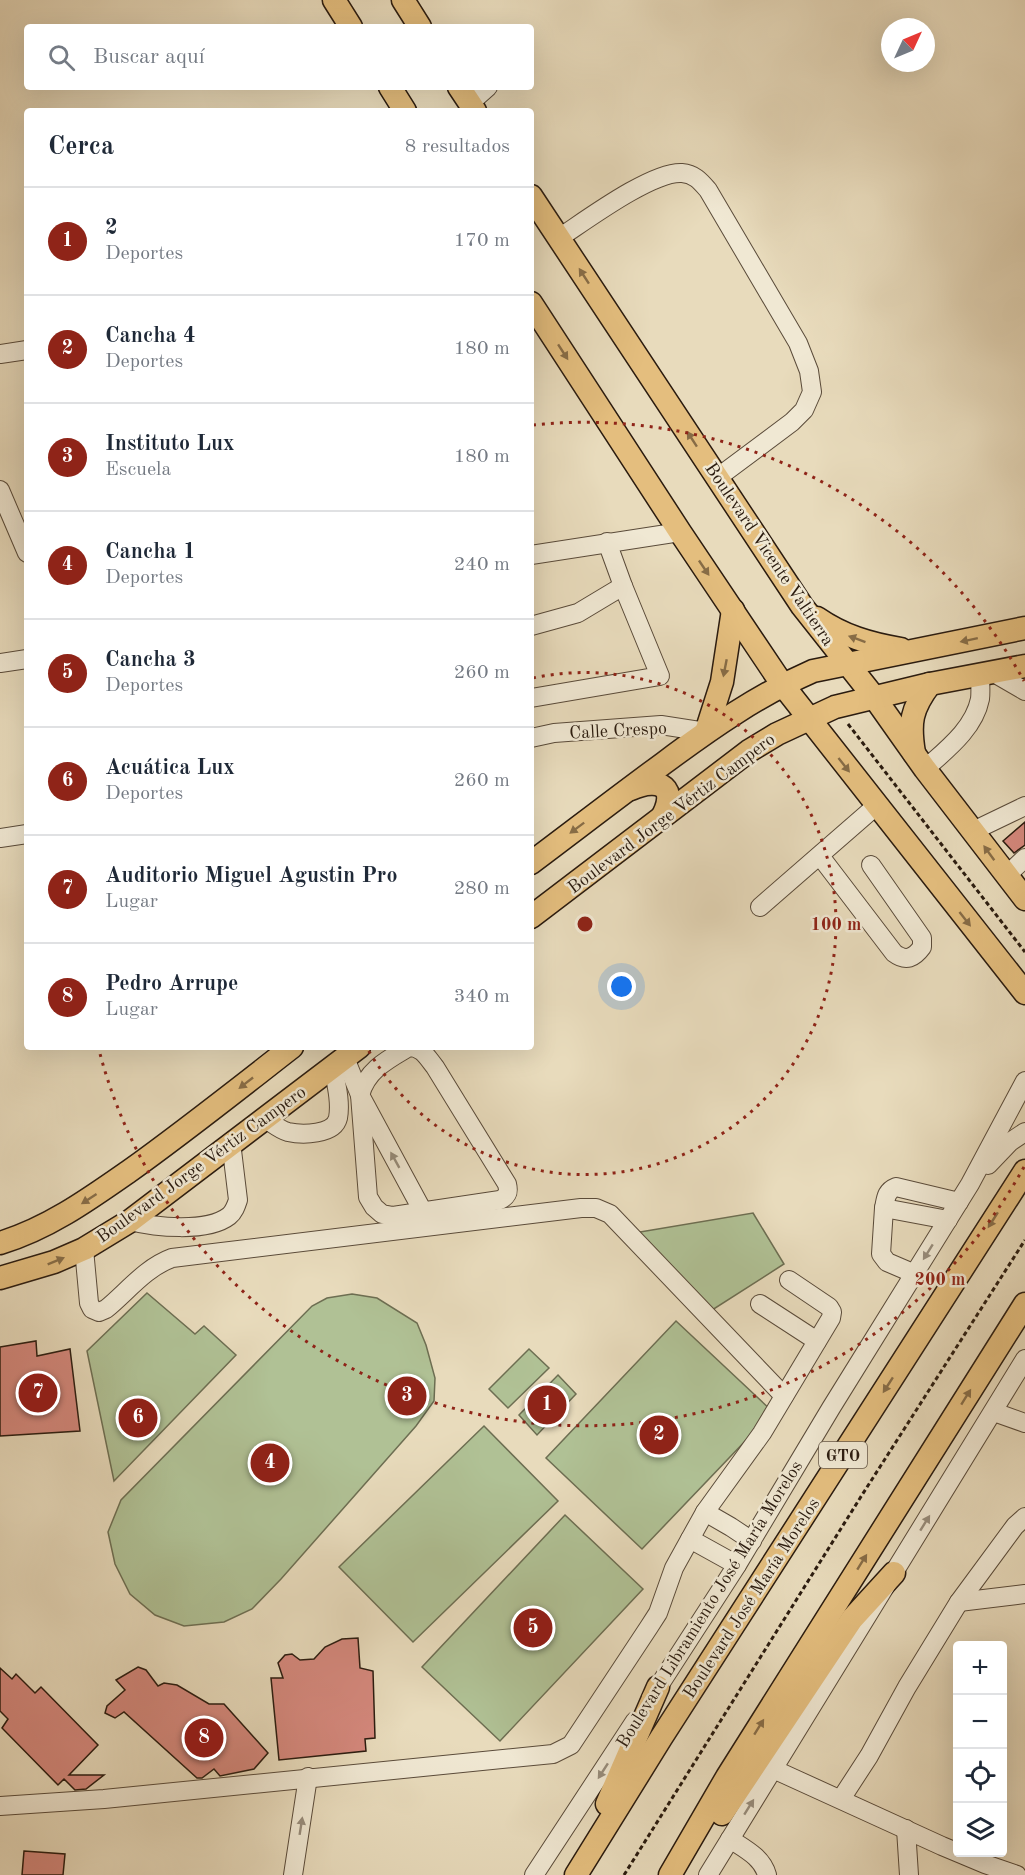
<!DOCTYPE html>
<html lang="es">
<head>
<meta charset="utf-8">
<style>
	body { margin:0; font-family:"Old Standard TT",serif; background:#f6f6f7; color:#1f2937 }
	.controls { position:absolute; right:18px; bottom:18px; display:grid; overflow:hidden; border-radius:6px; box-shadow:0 6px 24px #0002 }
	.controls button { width:54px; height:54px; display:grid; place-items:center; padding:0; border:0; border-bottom:2px solid #e0e1e3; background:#fff; color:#1f2937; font:30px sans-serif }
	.compass { position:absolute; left:881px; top:18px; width:54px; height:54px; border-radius:50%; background:#fff; box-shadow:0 6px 24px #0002; rotate:46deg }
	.you { position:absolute; left:622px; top:987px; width:21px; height:21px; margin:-15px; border:4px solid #fff; border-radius:50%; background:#1a73e8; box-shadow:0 0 0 9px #1a73e833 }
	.badge { display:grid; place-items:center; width:39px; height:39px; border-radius:50%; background:#8f2418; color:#fff; font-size:20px; font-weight:700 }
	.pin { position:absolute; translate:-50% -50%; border:3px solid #fff; box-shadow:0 2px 6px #0006 }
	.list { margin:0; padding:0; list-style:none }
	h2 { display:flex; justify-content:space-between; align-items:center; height:78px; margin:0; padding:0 24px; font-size:26px }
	h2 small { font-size:20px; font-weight:400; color:#747a83 }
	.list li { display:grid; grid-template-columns:39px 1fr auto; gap:18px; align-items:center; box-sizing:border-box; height:108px; padding:0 24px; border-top:2px solid #e0e1e3 }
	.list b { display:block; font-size:22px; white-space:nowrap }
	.list p { margin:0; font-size:20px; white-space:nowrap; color:#747a83 }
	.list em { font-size:20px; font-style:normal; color:#747a83 }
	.icon { flex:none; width:33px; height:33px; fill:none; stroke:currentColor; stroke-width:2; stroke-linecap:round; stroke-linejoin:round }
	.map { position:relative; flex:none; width:1025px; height:1875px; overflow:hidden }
	.search { position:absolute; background:#fff; box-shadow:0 6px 24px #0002; left:24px; top:24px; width:510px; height:66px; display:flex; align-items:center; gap:15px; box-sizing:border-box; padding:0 21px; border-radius:6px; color:#747a83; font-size:22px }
	.panel { position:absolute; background:#fff; box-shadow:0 6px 24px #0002; left:24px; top:108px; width:510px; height:942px; border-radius:6px }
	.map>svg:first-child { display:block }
</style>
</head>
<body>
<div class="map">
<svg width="1025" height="1875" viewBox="0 0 1025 1875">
	<rect width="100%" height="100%" fill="#e8dbbc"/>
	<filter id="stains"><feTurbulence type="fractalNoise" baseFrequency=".00333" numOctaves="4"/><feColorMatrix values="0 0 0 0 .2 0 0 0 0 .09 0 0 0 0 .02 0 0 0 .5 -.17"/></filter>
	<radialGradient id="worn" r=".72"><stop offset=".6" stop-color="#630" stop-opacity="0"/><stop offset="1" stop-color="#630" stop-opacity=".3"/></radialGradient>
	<g fill="#b0c195" stroke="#6d6e52" stroke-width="1.5">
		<polygon points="753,1213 784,1264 709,1312 634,1233"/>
		<polygon points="147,1293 195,1334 204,1326 236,1355 114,1481 87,1351"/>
		<polygon points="352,1294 377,1298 417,1323 426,1345 435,1378 434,1401 416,1426 281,1579 252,1609 224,1622 184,1626 155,1615 130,1594 115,1564 108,1532 121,1500 312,1306 327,1298"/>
		<polygon points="676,1321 773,1412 642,1549 546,1458"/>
		<polygon points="529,1349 549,1368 508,1408 489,1389"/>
		<polygon points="558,1375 576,1394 537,1435 519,1415"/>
		<polygon points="484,1426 558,1501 413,1642 339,1567"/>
		<polygon points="565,1515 643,1589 500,1741 422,1667"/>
	</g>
	<g fill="#d5887d" stroke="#2a1b0f" stroke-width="1.5">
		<polygon points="1025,822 1025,845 1014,853 1003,841"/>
		<polygon points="36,1341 37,1356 70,1349 80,1431 0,1436 0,1347"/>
		<polygon points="358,1638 360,1668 373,1671 375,1738 365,1739 366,1751 279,1760 271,1678 283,1678 278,1663 285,1655 292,1654 300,1660 314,1659 325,1647 342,1639"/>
		<polygon points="138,1667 146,1670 158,1686 164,1683 177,1685 209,1704 224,1704 268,1753 254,1769 220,1776 214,1769 202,1778 197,1778 124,1712 115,1718 105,1713 107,1706 125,1690 116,1680"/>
		<polygon points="0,1668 12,1679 16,1674 35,1693 41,1687 98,1745 69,1775 104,1775 86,1789 75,1790 64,1779 58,1785 2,1728 8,1719 0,1711"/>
		<polygon points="24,1851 65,1854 63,1875 22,1875"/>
	</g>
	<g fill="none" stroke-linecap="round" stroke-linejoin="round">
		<defs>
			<g id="minor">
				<polyline points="470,103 488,87"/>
				<path d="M559 238C585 221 652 171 682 173 695 174 701 182 708 190L798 343 809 371 812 392 804 410 792 422 717 478"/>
				<polyline points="0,354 27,350"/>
				<polyline points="0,490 27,553"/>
				<polyline points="531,555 680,532"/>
				<polyline points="531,626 578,613 623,586 607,542"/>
				<polyline points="0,663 27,659"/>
				<polyline points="994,673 1025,691"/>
				<polyline points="531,698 660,676 623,586"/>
				<polyline points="531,738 554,733 661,725 706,732"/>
				<path d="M925 769C946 750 974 729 980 699 981 691 980 682 980 675"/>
				<polyline points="973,831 1025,806"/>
				<polyline points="0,838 27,834"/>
				<path d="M820 856 894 953C906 962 914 958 922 947V938L871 865"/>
				<polyline points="1006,876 1025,858"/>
				<polyline points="760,907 876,806"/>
				<path d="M409 1047C422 1047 427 1057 435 1067L507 1184C509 1192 508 1196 500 1200L393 1216 382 1214 374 1207 368 1197 360 1095C367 1070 387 1060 409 1047Z"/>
				<polyline points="345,1058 360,1095 427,1219"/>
				<path d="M264 1118C272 1123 280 1130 288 1132 302 1135 334 1135 338 1118 341 1102 336 1083 333 1067"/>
				<polyline points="988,1165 1010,1142 1025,1132"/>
				<polyline points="884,1208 881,1254 887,1262 915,1274"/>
				<path d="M948 1220 884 1208C886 1198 886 1191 896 1187L959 1202"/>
				<path d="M130 1221C154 1227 207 1233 229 1216 234 1212 236 1206 238 1200L231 1142"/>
				<path d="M84 1249 89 1303 92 1309 99 1312 106 1309C127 1292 145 1268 172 1258L581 1208H596L610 1214 784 1396"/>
				<polyline points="760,1304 817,1341"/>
				<polyline points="994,1412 1025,1423"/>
				<polyline points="705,1512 731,1527 752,1541"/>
				<polyline points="690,1539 737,1565"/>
				<polyline points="959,1602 1025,1594"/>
				<polyline points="651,1698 737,1565 831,1408 970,1184 1025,1081"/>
				<polyline points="773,1769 942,1846 985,1864 1017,1875"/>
				<polyline points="841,1799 869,1756 907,1687 959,1602 1015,1526 1025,1517"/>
				<polyline points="0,1806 104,1799 553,1754 571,1745 649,1627 658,1613 674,1568 705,1512 762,1433 831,1318 832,1312 829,1307 789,1280"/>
				<polyline points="906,1829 909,1875"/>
				<path d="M730 1839C745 1849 762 1857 767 1875"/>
				<polyline points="293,1875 308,1777"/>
				<polyline points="534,1875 635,1721"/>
				<polyline points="708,1875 1025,1359"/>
			</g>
			<g id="major">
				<polyline points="334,0 351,27"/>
				<polyline points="403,0 420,27"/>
				<polyline points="390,87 405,111"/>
				<polyline points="459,87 475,111"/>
				<polyline points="531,196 802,606 874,697 925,769 1025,899"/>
				<polyline points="531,303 680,532 782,684 1025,993"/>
				<path d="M817 618C843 636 870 644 901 649"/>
				<polyline points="706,732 722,682 733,610"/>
				<path d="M914 753C909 723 911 709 930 684"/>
				<path d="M631 789C661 776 679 788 661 819"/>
				<path d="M531 863C575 830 619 796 664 763 711 728 758 695 813 671L1025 628"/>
				<polyline points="531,917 749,751 777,734 835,707 930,684 1025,666"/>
				<path d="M0 1243C47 1229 88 1200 128 1172 184 1132 238 1089 292 1047"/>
				<polyline points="0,1278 54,1262 84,1249 130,1221 359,1047"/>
				<polyline points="607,1804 658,1687"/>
				<polyline points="722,1814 852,1619 894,1573"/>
				<polyline points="576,1875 661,1738 1025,1171"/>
				<polyline points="670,1875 727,1777 1025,1304"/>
			</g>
		</defs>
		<use href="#minor" stroke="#5a4b3a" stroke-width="20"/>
		<use href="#major" stroke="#2a1b0f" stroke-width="25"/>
		<g stroke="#2a1b0f" stroke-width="3" stroke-dasharray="4.5 3" stroke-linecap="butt">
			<polyline points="848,724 1025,952"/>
			<polyline points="624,1875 862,1495 1025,1240"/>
		</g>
		<use href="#minor" stroke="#f0e8d3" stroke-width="18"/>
		<use href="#major" stroke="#e4be7e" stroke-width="22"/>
	</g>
	<defs><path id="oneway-solid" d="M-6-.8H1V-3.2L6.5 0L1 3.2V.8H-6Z" transform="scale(1.5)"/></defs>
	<g fill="#876c46">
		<use href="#oneway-solid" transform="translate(584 276) rotate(-123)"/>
		<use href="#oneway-solid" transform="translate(563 352) rotate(57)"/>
		<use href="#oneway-solid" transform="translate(692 439) rotate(-123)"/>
		<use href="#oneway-solid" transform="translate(704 568) rotate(56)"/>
		<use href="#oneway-solid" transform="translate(857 639) rotate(-160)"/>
		<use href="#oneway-solid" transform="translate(969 640) rotate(168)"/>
		<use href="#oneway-solid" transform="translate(725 668) rotate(101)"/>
		<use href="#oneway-solid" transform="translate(844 765) rotate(52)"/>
		<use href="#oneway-solid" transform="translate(577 828) rotate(143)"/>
		<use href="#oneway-solid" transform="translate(989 853) rotate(-126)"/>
		<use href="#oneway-solid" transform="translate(965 919) rotate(52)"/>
		<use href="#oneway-solid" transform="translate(246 1083) rotate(142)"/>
		<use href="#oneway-solid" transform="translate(89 1199) rotate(147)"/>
		<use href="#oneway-solid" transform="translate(993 1220) rotate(123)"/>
		<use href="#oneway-solid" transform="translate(56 1261) rotate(-22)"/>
		<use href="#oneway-solid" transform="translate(888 1385) rotate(123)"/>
		<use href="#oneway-solid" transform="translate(966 1397) rotate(-58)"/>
		<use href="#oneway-solid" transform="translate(862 1562) rotate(-58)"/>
		<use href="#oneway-solid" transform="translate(759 1727) rotate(-58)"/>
	</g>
	<g fill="#978c7b">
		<use href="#oneway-solid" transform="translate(395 1160) rotate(-119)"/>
		<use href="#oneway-solid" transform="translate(928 1252) rotate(122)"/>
		<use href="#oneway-solid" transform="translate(925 1523) rotate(-58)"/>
		<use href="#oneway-solid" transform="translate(603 1771) rotate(123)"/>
		<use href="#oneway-solid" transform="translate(749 1807) rotate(-58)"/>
		<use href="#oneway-solid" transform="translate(301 1826) rotate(-81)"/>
	</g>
	<g fill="none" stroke="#8f2418" stroke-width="3" stroke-dasharray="3 6">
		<path d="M533 678A251 251 0 1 1 367 1048"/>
		<path d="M1024 1167A502 502 0 0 1 99 1050M533 425A502 502 0 0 1 1024 681"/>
	</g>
	<g text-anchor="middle" stroke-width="5" stroke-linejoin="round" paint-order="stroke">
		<rect fill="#f0e8d3" stroke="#65584a" stroke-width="1.5" x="819" y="1442" width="48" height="26" rx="4.5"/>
		<g font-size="16" font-weight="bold" fill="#2a1b0f">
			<text x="843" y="1461">GTO</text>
		</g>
		<g font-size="18" fill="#2a1b0f" stroke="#f0e8d3">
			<text transform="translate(770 554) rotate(56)" y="6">Boulevard Vicente Valtierra</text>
			<text transform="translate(618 730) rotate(-3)" y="6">Calle Crespo</text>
			<text transform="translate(671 813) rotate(-37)" y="6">Boulevard Jorge Vértiz Campero</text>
			<text transform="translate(201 1164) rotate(-36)" y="6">Boulevard Jorge Vértiz Campero</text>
			<text transform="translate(751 1598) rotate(-57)" y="6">Boulevard José María Morelos</text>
			<text transform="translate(709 1604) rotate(-58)" y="6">Boulevard Libramiento José María Morelos</text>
		</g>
	</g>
	<circle cx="585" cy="924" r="9" fill="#8f2418" stroke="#f0e8d3" stroke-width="3"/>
	<g font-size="18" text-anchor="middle" font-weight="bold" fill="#8f2418" stroke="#f0e8d3" stroke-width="5" stroke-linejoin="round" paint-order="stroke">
		<text x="836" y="930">100 m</text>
		<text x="940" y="1285">200 m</text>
	</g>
	<rect width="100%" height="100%" filter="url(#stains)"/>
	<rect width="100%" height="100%" fill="url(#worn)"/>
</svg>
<div class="controls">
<button>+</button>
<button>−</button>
<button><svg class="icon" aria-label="locate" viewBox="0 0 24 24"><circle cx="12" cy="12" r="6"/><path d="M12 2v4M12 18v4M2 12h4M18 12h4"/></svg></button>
<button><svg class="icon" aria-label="layers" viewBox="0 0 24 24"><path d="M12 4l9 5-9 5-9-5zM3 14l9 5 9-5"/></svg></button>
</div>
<svg class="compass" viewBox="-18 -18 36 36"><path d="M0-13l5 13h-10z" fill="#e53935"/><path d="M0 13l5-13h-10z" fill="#747a83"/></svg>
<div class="you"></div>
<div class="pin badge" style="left:547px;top:1405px">1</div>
<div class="pin badge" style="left:659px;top:1435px">2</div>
<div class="pin badge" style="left:407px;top:1396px">3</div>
<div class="pin badge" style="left:270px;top:1463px">4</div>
<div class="pin badge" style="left:533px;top:1628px">5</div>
<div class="pin badge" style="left:138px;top:1418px">6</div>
<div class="pin badge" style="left:38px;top:1393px">7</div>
<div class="pin badge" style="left:204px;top:1738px">8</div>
<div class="search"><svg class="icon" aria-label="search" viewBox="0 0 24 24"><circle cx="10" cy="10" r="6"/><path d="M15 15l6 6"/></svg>Buscar aquí</div>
<section class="panel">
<h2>Cerca<small>8 resultados</small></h2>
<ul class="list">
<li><span class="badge">1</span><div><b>2</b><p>Deportes</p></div><em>170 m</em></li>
<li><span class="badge">2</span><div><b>Cancha 4</b><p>Deportes</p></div><em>180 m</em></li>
<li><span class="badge">3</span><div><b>Instituto Lux</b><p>Escuela</p></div><em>180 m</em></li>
<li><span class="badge">4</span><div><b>Cancha 1</b><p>Deportes</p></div><em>240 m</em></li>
<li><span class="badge">5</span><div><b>Cancha 3</b><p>Deportes</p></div><em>260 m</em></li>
<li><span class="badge">6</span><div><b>Acuática Lux</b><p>Deportes</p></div><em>260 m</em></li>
<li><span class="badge">7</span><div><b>Auditorio Miguel Agustin Pro</b><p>Lugar</p></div><em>280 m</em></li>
<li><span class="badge">8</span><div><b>Pedro Arrupe</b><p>Lugar</p></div><em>340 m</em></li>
</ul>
</section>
</div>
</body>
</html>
